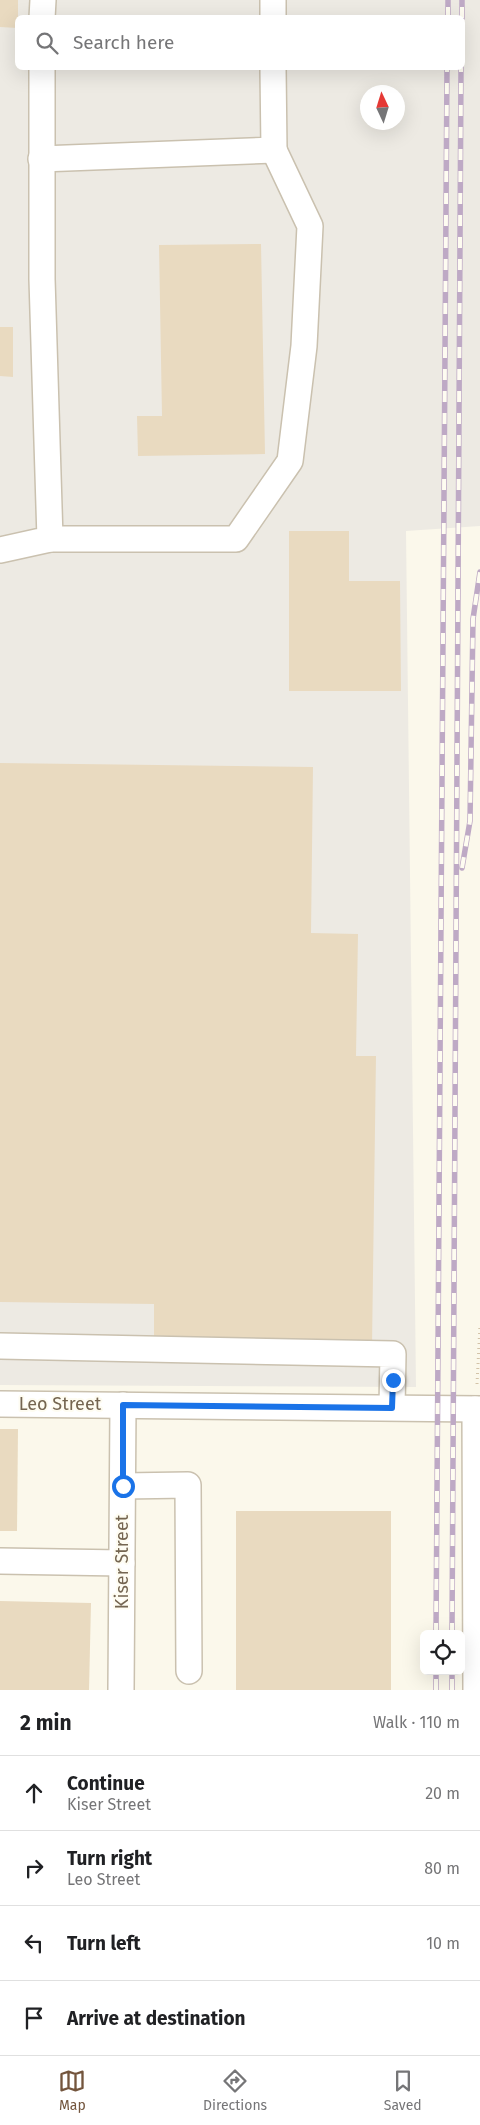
<!DOCTYPE html>
<html lang="en">
<head>
<meta charset="utf-8">
<style>
	body { margin:0; font-family:"Fira Sans",sans-serif; background:#f2f2f2; color:#202124 }
	.controls { position:absolute; right:15px; bottom:15px; display:grid; overflow:hidden; border-radius:8px; box-shadow:0 5px 20px #0002 }
	.controls button { width:45px; height:45px; display:grid; place-items:center; padding:0; border:0; border-bottom:1px solid #e0e0e0; background:#fff; color:#202124; font:25px sans-serif }
	.compass { position:absolute; left:360px; top:85px; width:45px; height:45px; border-radius:50%; background:#fff; box-shadow:0 5px 20px #0002; rotate:356deg }
	.stop { position:absolute; width:15px; height:15px; margin:-11px; border:4px solid #1a73e8; border-radius:50%; background:#fff }
	.stop.end { background:#1a73e8; border-color:#fff; box-shadow:0 1px 5px #0008 }
	.list { margin:0; padding:0; list-style:none }
	h2 { display:flex; justify-content:space-between; align-items:center; height:65px; margin:0; padding:0 20px; font-size:21px }
	h2 small { font-size:16px; font-weight:400; color:#757577 }
	.list li { display:grid; grid-template-columns:32px 1fr auto; gap:15px; align-items:center; box-sizing:border-box; height:75px; padding:0 20px; border-top:1px solid #e0e0e0 }
	.list b { display:block; font-size:19px; white-space:nowrap }
	.list p { margin:0; font-size:16px; white-space:nowrap; color:#757577 }
	.list em { font-size:16px; font-style:normal; color:#757577 }
	.icon { flex:none; width:28px; height:28px; fill:none; stroke:currentColor; stroke-width:2; stroke-linecap:round; stroke-linejoin:round }
	.map { position:relative; flex:none; width:480px; height:1690px; overflow:hidden }
	.search { position:absolute; background:#fff; box-shadow:0 5px 20px #0002; left:15px; right:15px; top:15px; height:55px; display:flex; align-items:center; gap:12px; box-sizing:border-box; padding:0 18px; border-radius:8px; color:#757577; font-size:19px }
	.sheet { height:365px; background:#fff }
	nav { display:flex; justify-content:space-around; align-items:center; box-sizing:border-box; height:70px; border-top:1px solid #e0e0e0; background:#fff; font-size:14px; color:#757577 }
	nav a { display:grid; justify-items:center; gap:2px }
	nav .on { color:#73553d }
	.map>svg:first-child { display:block }
</style>
</head>
<body>
<div class="map">
<svg width="480" height="1690" viewBox="0 0 480 1690">
	<rect width="100%" height="100%" fill="#fbf8eb"/>
	<path fill="#edeae3" fill-rule="evenodd" d="M0 0H480V526L406 531 416 1387 0 1385ZM18 18H462V68H18ZM368 92H398V122H368Z"/>
	<g fill="#e9dac0">
		<polygon points="0,0 18,0 18,28 0,27"/>
		<polygon points="261,244 265,454 138,456 137,416 162,416 159,245"/>
		<polygon points="0,327 13,327 13,377 0,376"/>
		<polygon points="289,531 349,531 349,581 400,581 401,691 289,691"/>
		<polygon points="0,763 313,767 311,933 358,934 356,1056 376,1056 372,1346 154,1344 154,1304 0,1302"/>
		<polygon points="0,1429 18,1429 17,1531 0,1531"/>
		<rect x="236" y="1511" width="155" height="179"/>
		<polygon points="0,1601 91,1603 89,1690 0,1690"/>
	</g>
	<g fill="none" stroke-linecap="round" stroke-linejoin="round">
		<defs>
			<g id="minor">
				<polyline points="273,0 273,18"/>
				<polyline points="42,18 43,0"/>
				<polyline points="41,159 274,150 273,68"/>
				<polyline points="50,539 236,539 290,461 304,346 310,226 274,150"/>
				<polyline points="0,550 50,539 42,279 42,68"/>
				<polyline points="0,1346 393,1354 392,1407"/>
				<polyline points="0,1404 480,1409"/>
				<polyline points="475,1409 476,1690"/>
				<polyline points="123,1486 188,1485 189,1671"/>
				<polyline points="0,1561 122,1563"/>
				<polyline points="121,1690 123,1405"/>
			</g>
		</defs>
		<use href="#minor" stroke="#cac1af" stroke-width="28"/>
		<polyline stroke="#d3c3a8" stroke-width="3" stroke-dasharray="1 4" stroke-linecap="butt" points="477,1384 480,1325"/>
		<use href="#minor" stroke="#fff" stroke-width="25"/>
		<defs>
			<g id="rail">
				<polyline points="448,18 448,0"/>
				<polyline points="462,18 462,0"/>
				<polyline points="462,868 470,821 473,619 480,572"/>
				<polyline points="436,1634 447,68"/>
				<polyline points="452,1634 461,68"/>
				<polyline points="436,1690 436,1671"/>
				<polyline points="452,1690 452,1671"/>
			</g>
		</defs>
		<use href="#rail" stroke="#bea9c5" stroke-width="5.5"/>
		<use href="#rail" stroke="#fefcf1" stroke-width="4" stroke-dasharray="11" stroke-linecap="butt"/>
	</g>
	<g fill="none" stroke-linecap="round" stroke-linejoin="round">
		<polyline stroke="#1a73e8" stroke-width="6" points="123,1486 123,1405 392,1408 393,1380"/>
	</g>
	<g text-anchor="middle" stroke-width="4" stroke-linejoin="round" paint-order="stroke">
		<g font-size="18" fill="#746550" stroke="#fefcf1">
			<text x="60" y="1410">Leo Street</text>
			<text transform="translate(122 1562) rotate(-90)" y="6">Kiser Street</text>
		</g>
	</g>
</svg>
<div class="controls">
<button><svg class="icon" aria-label="locate" viewBox="0 0 24 24"><circle cx="12" cy="12" r="6"/><path d="M12 2v4M12 18v4M2 12h4M18 12h4"/></svg></button>
</div>
<svg class="compass" viewBox="-18 -18 36 36"><path d="M0-13l5 13h-10z" fill="#e53935"/><path d="M0 13l5-13h-10z" fill="#757577"/></svg>
<div class="stop" style="left:123px;top:1486px"></div>
<div class="stop end" style="left:393px;top:1380px"></div>
<div class="search"><svg class="icon" aria-label="search" viewBox="0 0 24 24"><circle cx="10" cy="10" r="6"/><path d="M15 15l6 6"/></svg>Search here</div>
</div>
<section class="sheet">
<h2>2 min<small>Walk · 110 m</small></h2>
<ul class="list">
<li><svg class="icon" aria-label="ahead" viewBox="0 0 24 24"><path d="M12 20V5M6 11l6-6 6 6"/></svg><div><b>Continue</b><p>Kiser Street</p></div><em>20 m</em></li>
<li><svg class="icon" aria-label="right" viewBox="0 0 24 24"><path d="M7 20v-9h11M14 6l5 5-5 5"/></svg><div><b>Turn right</b><p>Leo Street</p></div><em>80 m</em></li>
<li><svg class="icon" aria-label="left" viewBox="0 0 24 24"><path d="M17 20v-9H6M10 6l-5 5 5 5"/></svg><div><b>Turn left</b></div><em>10 m</em></li>
<li><svg class="icon" aria-label="arrive" viewBox="0 0 24 24"><path d="M6 21V4h12l-3 4 3 4H6"/></svg><div><b>Arrive at destination</b></div></li>
</ul>
</section>
<nav>
<a class="on"><svg class="icon" aria-label="map" viewBox="0 0 24 24"><path d="M3 6l6-2 6 2 6-2v14l-6 2-6-2-6 2zM9 4v14M15 6v14"/></svg>Map</a>
<a><svg class="icon" aria-label="directions" viewBox="0 0 24 24"><path d="M12 3l9 9-9 9-9-9zM9 14v-3h6M13 9l2 2-2 2"/></svg>Directions</a>
<a><svg class="icon" aria-label="saved" viewBox="0 0 24 24"><path d="M7 4h10v16l-5-4-5 4z"/></svg>Saved</a>
</nav>
</body>
</html>
